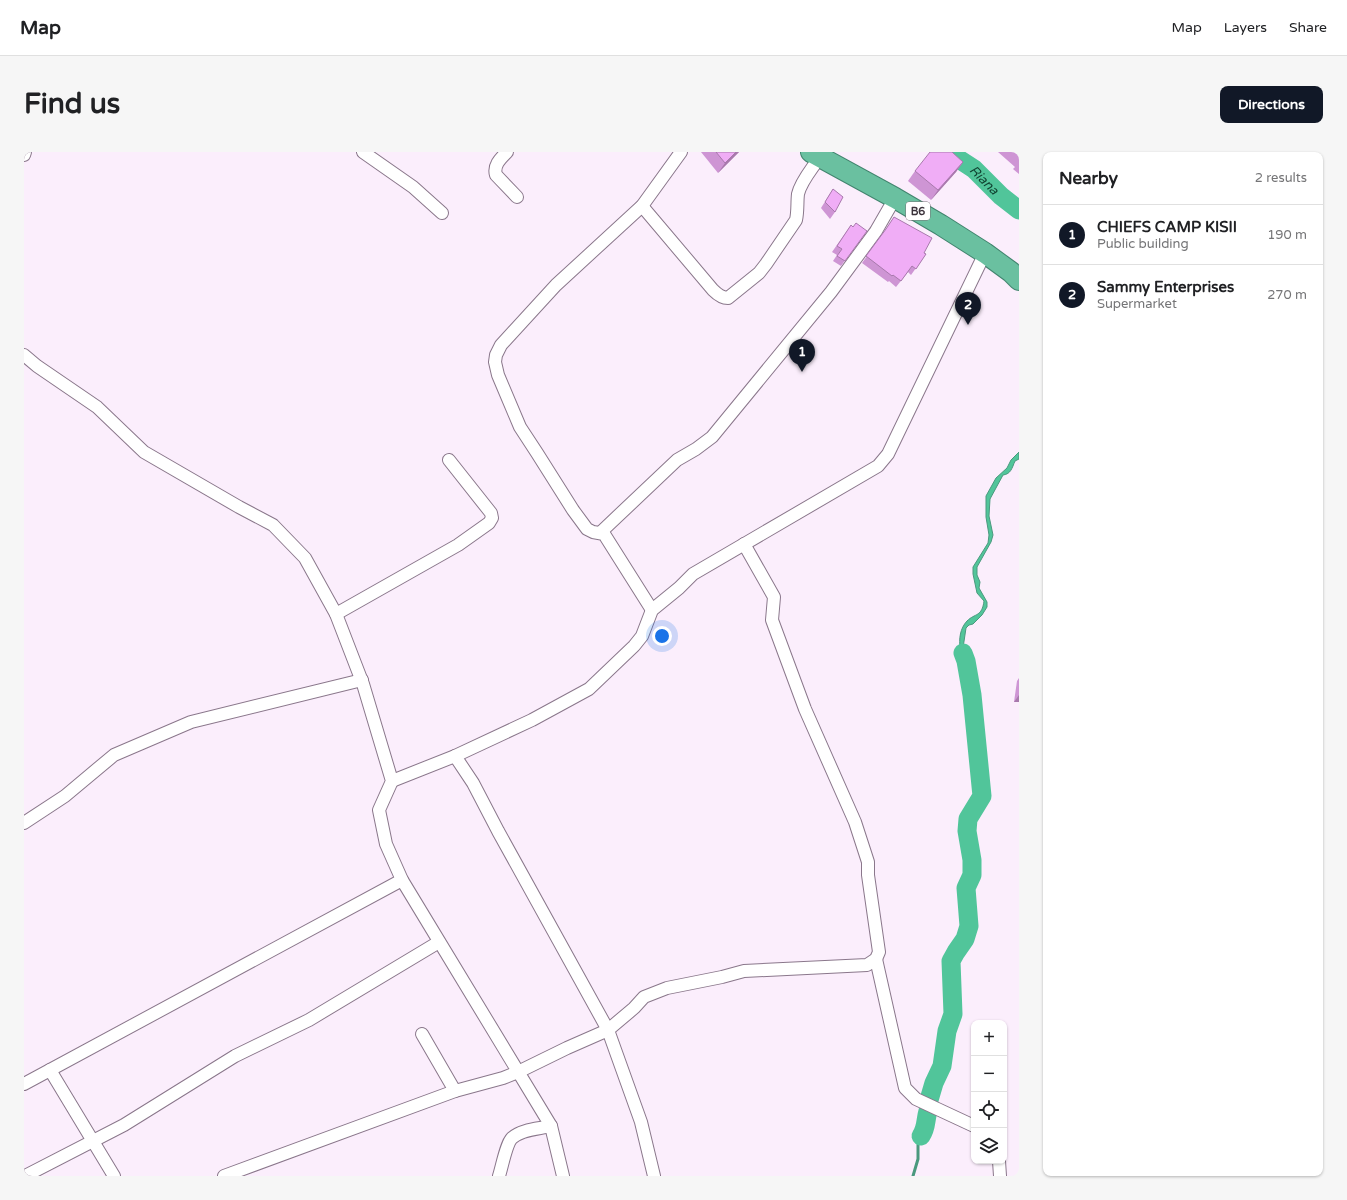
<!DOCTYPE html>
<html lang="en">
<head>
<meta charset="utf-8">
<style>
	body { margin:0; font-family:"Varela Round",sans-serif; background:#f6f6f6; color:#202124 }
	.controls { position:absolute; right:12px; bottom:12px; display:grid; overflow:hidden; border-radius:8px; box-shadow:0 1px 3px #0004 }
	.controls button { width:36px; height:36px; display:grid; place-items:center; padding:0; border:0; border-bottom:1px solid #e0e0e0; background:#fff; color:#202124; font:20px sans-serif }
	.you { position:absolute; left:638px; top:484px; width:14px; height:14px; margin:-10px; border:3px solid #fff; border-radius:50%; background:#1a73e8; box-shadow:0 0 0 6px #1a73e833 }
	.badge { display:grid; place-items:center; width:26px; height:26px; border-radius:50%; background:#111827; color:#fff; font-size:13px; font-weight:700 }
	.pin { position:absolute; translate:-50% -33px; filter:drop-shadow(0 1px 2px #0008) }
	.pin::after { content:''; position:absolute; top:21px; width:14px; height:12px; background:inherit; clip-path:polygon(0 0,100% 0,50% 100%) }
	.list { margin:0; padding:0; list-style:none }
	h2 { display:flex; justify-content:space-between; align-items:center; height:52px; margin:0; padding:0 16px; font-size:17px }
	h2 small { font-size:13px; font-weight:400; color:#757577 }
	.list li { display:grid; grid-template-columns:26px 1fr auto; gap:12px; align-items:center; box-sizing:border-box; height:60px; padding:0 16px; border-top:1px solid #e0e0e0 }
	.list b { display:block; font-size:15px; white-space:nowrap }
	.list p { margin:0; font-size:13px; white-space:nowrap; color:#757577 }
	.list em { font-size:13px; font-style:normal; color:#757577 }
	.icon { flex:none; width:22px; height:22px; fill:none; stroke:currentColor; stroke-width:2; stroke-linecap:round; stroke-linejoin:round }
	.map { position:relative; flex:none; width:995px; height:1024px; overflow:hidden; border-radius:8px }
	header { display:flex; align-items:center; gap:24px; box-sizing:border-box; height:56px; padding:0 20px; background:#fff; border-bottom:1px solid #e0e0e0 }
	header strong { font-size:19px }
	nav { display:flex; gap:22px; margin-inline-start:auto; font-size:14px }
	.intro { display:flex; align-items:center; justify-content:space-between; box-sizing:border-box; height:96px; padding:0 24px }
	h1 { margin:0; font-size:28px }
	.button { padding:10px 18px; border-radius:8px; background:#111827; color:#fff; font-size:14px; font-weight:700 }
	main { display:flex; gap:24px; padding:0 24px }
	aside { flex:1; background:#fff; border-radius:8px; box-shadow:0 1px 3px #0004 }
	.map>svg:first-child { display:block }
</style>
</head>
<body>
<header>
<strong>Map</strong>
<nav><a>Map</a><a>Layers</a><a>Share</a></nav>
</header>
<div class="intro"><h1>Find us</h1><a class="button">Directions</a></div>
<main>
<div class="map">
<svg width="995" height="1024" viewBox="0 0 995 1024">
	<rect width="100%" height="100%" fill="#fbeefc"/>
	<path fill="#51c59a" stroke="#4a997e" d="M995 300V307L991 309C988 316 987 322 979 323L966 347 965 364 969 383 967 390 953 415V423L956 430 955 436 963 450V455L958 463 949 472 945 473 942 476 939 496 944 508 946 526C938 510 929 484 943 469 951 461 958 465 960 449L953 441 949 422V415L964 391 965 383 962 365V344L972 326 983 316 987 308Z"/>
	<g fill="none" stroke-linecap="round" stroke-linejoin="round">
		<polyline stroke="#4a997e" stroke-width="3" points="889,1024 894,1007 894,993 897,984"/>
		<g stroke="#51c59a" stroke-width="19">
			<path id="s1" d="M924 0 950 17 977 44 995 58"/>
			<polyline points="905,948 910,931 918,914 923,879 929,862 927,809 932,800 941,787 945,774 942,736 948,723 948,708 943,679 944,667 958,644 948,543 942,509 939,501"/>
			<path d="M897 984C903 975 901 969 904 959"/>
		</g>
		<defs>
			<g id="minor">
				<polyline points="339,0 389,35 418,61"/>
				<path d="M483 0C477 6 469 13 472 23L493 45"/>
				<polyline points="0,3 1,0"/>
				<path d="M618 54 689 138C694 143 698 146 704 146L735 121 742 112 772 68C774 59 773 50 774 42 777 29 788 17 795 6"/>
				<polyline points="0,203 13,214 73,255 120,300 215,355 249,373 281,406 312,462 339,532 368,629 355,658 362,692 378,728 527,974 539,1024"/>
				<polyline points="577,380 653,308 672,297 688,285 807,140 852,79 871,46"/>
				<polyline points="628,458 580,382 569,380 563,377 549,358 513,301 496,275 474,223 471,210 472,203 477,193 532,133 618,54 657,0"/>
				<polyline points="312,462 434,393 465,371 468,366 467,361 425,308"/>
				<polyline points="431,604 449,631 474,679 584,878 617,970 630,1024"/>
				<polyline points="368,629 431,604 508,568 565,537 610,494 618,484 628,458 655,436 669,422 854,314 864,302 961,101"/>
				<polyline points="0,671 41,644 90,603 167,570 338,528"/>
				<polyline points="852,807 881,936 892,947 950,974"/>
				<polyline points="398,882 431,939"/>
				<polyline points="26,918 90,1024"/>
				<polyline points="0,932 378,728"/>
				<polyline points="975,1009 976,1024"/>
				<polyline points="1,1024 100,973 211,904 285,868 415,790"/>
				<polyline points="200,1024 431,939 479,926 494,920 543,896 584,878 610,856 620,845 643,836 698,825 720,819 843,813 852,807 855,800 844,723 844,710 831,670 781,557 748,468 750,445 720,392"/>
				<path d="M475 1024C478 1015 482 992 488 986 498 977 515 977 527 974"/>
			</g>
			<polyline id="trunk" points="787,0 871,46 917,73 961,101 987,120 995,128"/>
		</defs>
		<use href="#minor" stroke="#8a778b" stroke-width="14"/>
		<use href="#trunk" stroke="#42846e" stroke-width="22"/>
		<use href="#minor" stroke="#fff" stroke-width="12"/>
		<use href="#trunk" stroke="#6ac0a0" stroke-width="20"/>
	</g>
	<g fill="#ce95d4">
		<polygon points="677,0 715,0 694,21"/>
		<polygon points="974,0 995,0 995,22 989,17 991,15"/>
		<polygon points="939,10 932,20 907,48 884,29 891,19"/>
		<polygon points="809,37 811,60 806,67 797,56"/>
		<polygon points="870,65 900,101 902,102 887,123 884,120 872,135 865,129 864,130 838,111 859,82"/>
		<polygon points="827,73 829,75 843,79 817,114 809,109 813,103 808,100"/>
		<polygon points="995,526 995,550 990,550 993,529"/>
	</g>
	<g fill="#a879ac">
		<polygon points="712,0 715,0 694,21 701,11"/>
		<polygon points="939,10 932,20 907,48 914,38"/>
		<polygon points="995,543 995,550 990,550"/>
	</g>
	<g fill="#f0adf6" stroke="#a879ac">
		<polygon points="692,0 712,0 701,11"/>
		<polygon points="906,0 928,0 939,10 914,38 891,19"/>
		<polygon points="809,37 819,45 811,60 801,50"/>
		<polygon points="870,65 908,86 900,101 902,102 892,117 888,114 877,129 869,123 868,124 842,104 862,77"/>
		<polygon points="832,71 843,79 821,109 813,104 818,97 813,94 827,73 829,75"/>
	</g>
	<g text-anchor="middle" stroke-width="3" stroke-linejoin="round" paint-order="stroke">
		<rect fill="#fff" stroke="#767076" stroke-width="1" x="882" y="50" width="24" height="18" rx="3"/>
		<g font-size="11" font-weight="bold" fill="#3b323b">
			<text x="894" y="63">B6</text>
		</g>
		<g font-size="13" font-style="italic" fill="#114331" stroke="#fff">
			<text dy="5" stroke="none"><textPath href="#s1" startOffset="46">Riana</textPath></text>
		</g>
	</g>
</svg>
<div class="controls">
<button>+</button>
<button>−</button>
<button><svg class="icon" aria-label="locate" viewBox="0 0 24 24"><circle cx="12" cy="12" r="6"/><path d="M12 2v4M12 18v4M2 12h4M18 12h4"/></svg></button>
<button><svg class="icon" aria-label="layers" viewBox="0 0 24 24"><path d="M12 4l9 5-9 5-9-5zM3 14l9 5 9-5"/></svg></button>
</div>
<div class="you"></div>
<div class="pin badge" style="left:778px;top:220px">1</div>
<div class="pin badge" style="left:944px;top:173px">2</div>
</div>
<aside>
<h2>Nearby<small>2 results</small></h2>
<ul class="list">
<li><span class="badge">1</span><div><b>CHIEFS CAMP KISII</b><p>Public building</p></div><em>190 m</em></li>
<li><span class="badge">2</span><div><b>Sammy Enterprises</b><p>Supermarket</p></div><em>270 m</em></li>
</ul>
</aside>
</main>
</body>
</html>
